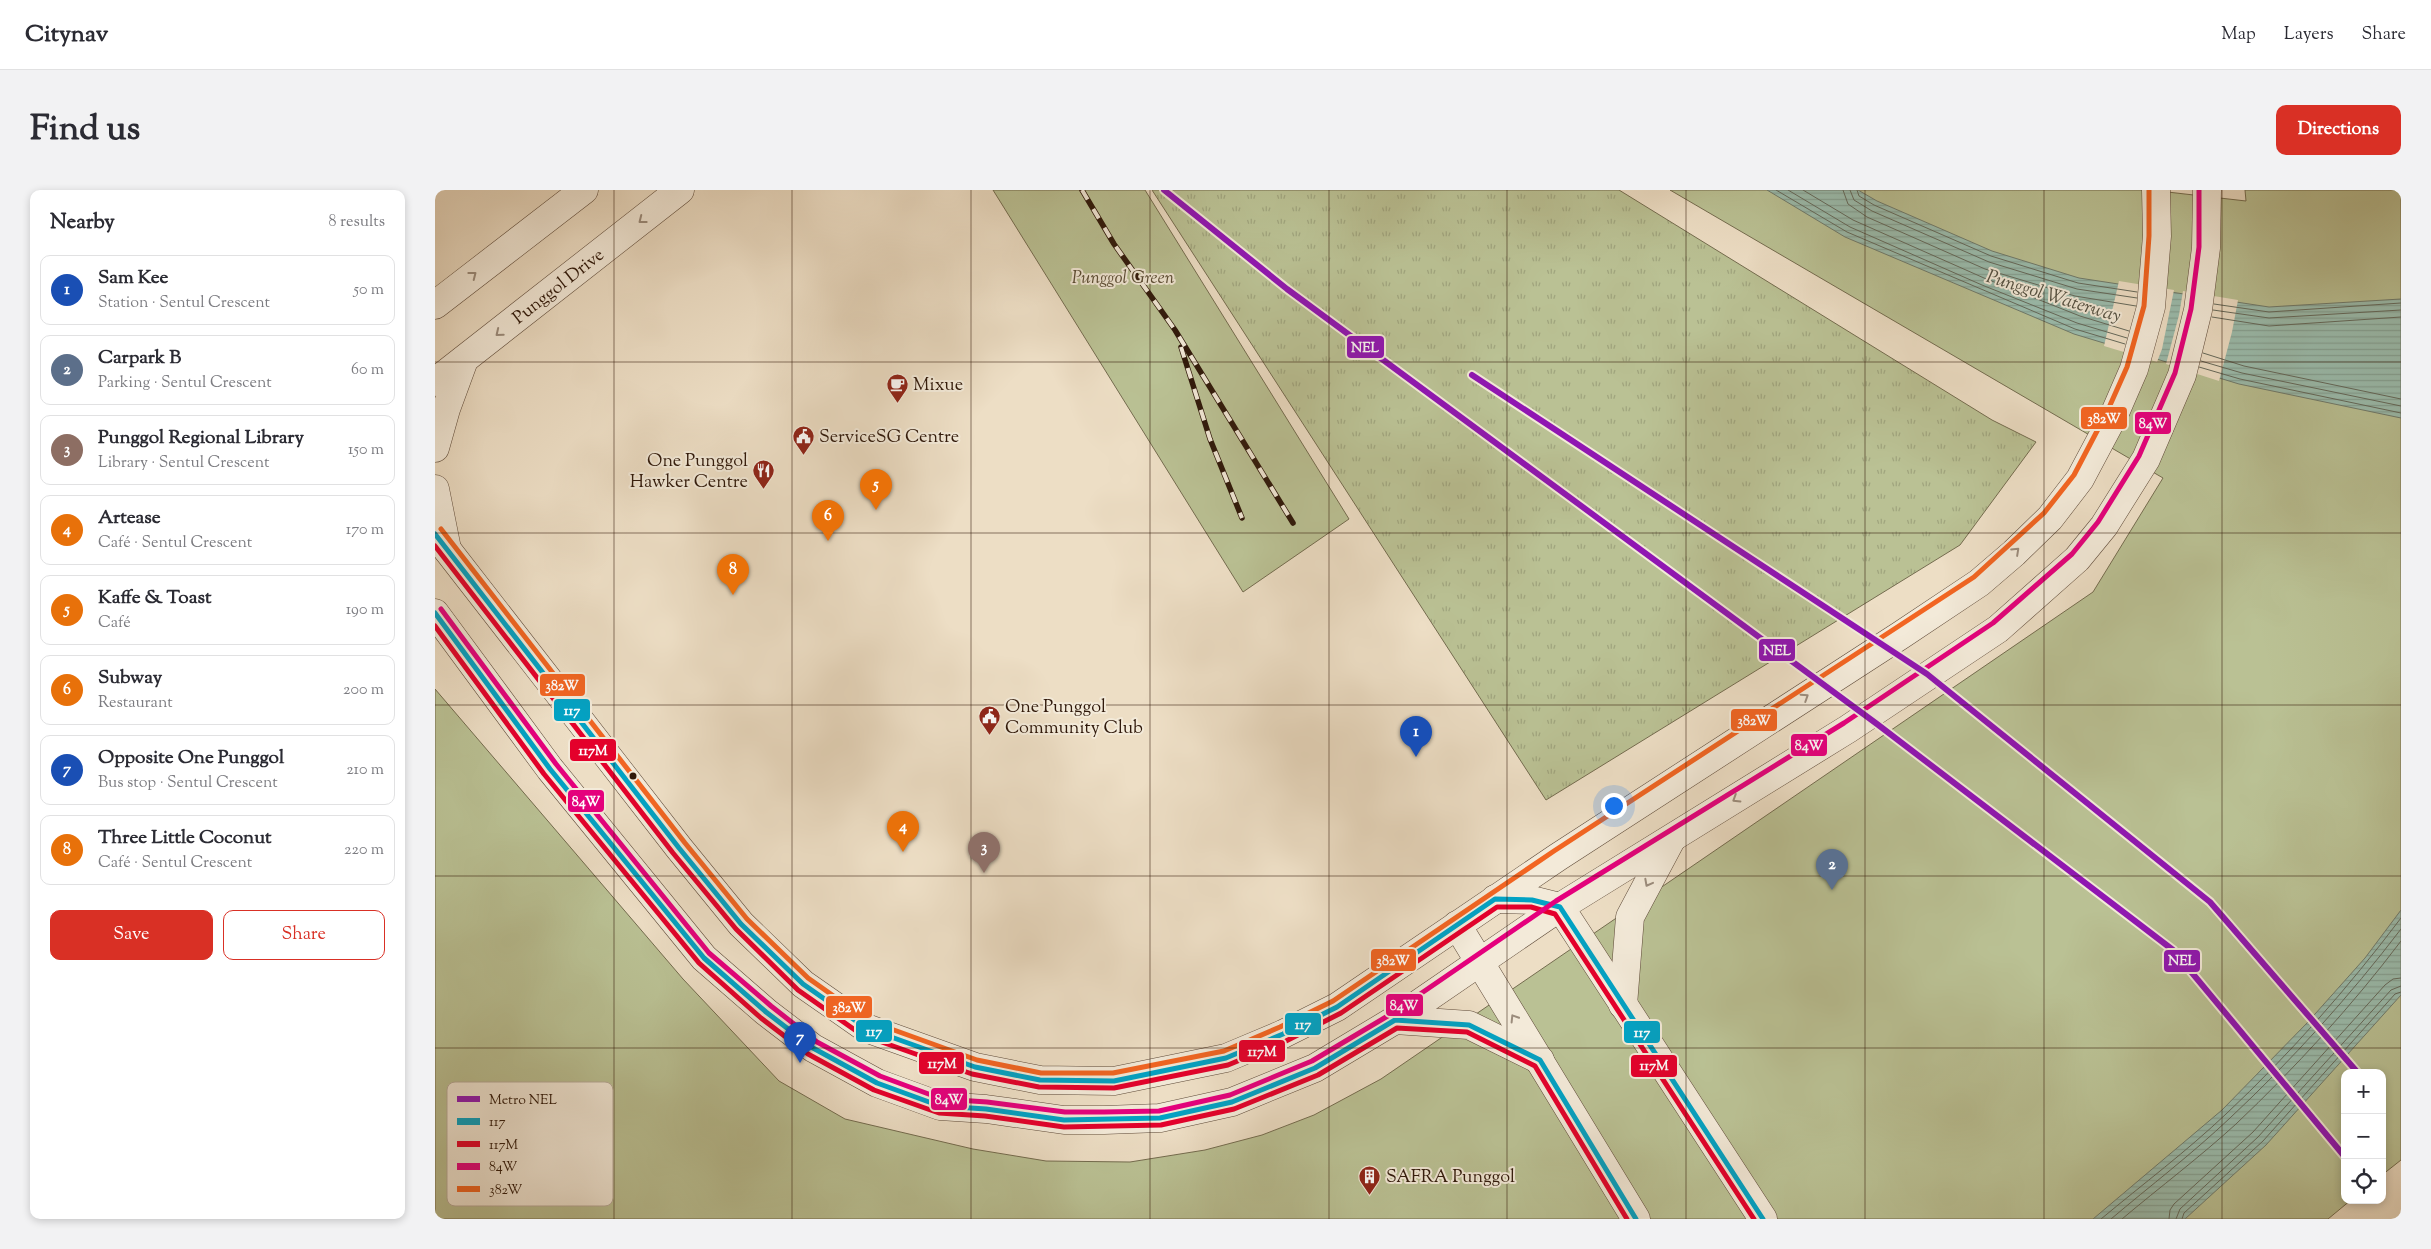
<!DOCTYPE html>
<html lang="en">
<head>
<meta charset="utf-8">
<style>
	body { margin:0; font-family:"Sorts Mill Goudy",serif; background:#f2f2f3; color:#2b2b33 }
	.controls { position:absolute; right:15px; bottom:15px; display:grid; overflow:hidden; border-radius:10px; box-shadow:0 2px 8px #0003 }
	.controls button { width:45px; height:45px; display:grid; place-items:center; padding:0; border:0; border-bottom:1px solid #e1e1e2; background:#fff; color:#2b2b33; font:25px sans-serif }
	.you { position:absolute; left:1178px; top:615px; width:18px; height:18px; margin:-12px; border:4px solid #fff; border-radius:50%; background:#1a73e8; box-shadow:0 0 0 8px #1a73e833 }
	.badge { display:grid; place-items:center; width:32px; height:32px; border-radius:50%; background:#d93025; color:#fff; font-size:16px; font-weight:700 }
	.pin { position:absolute; translate:-50% -41px; filter:drop-shadow(0 1px 2px #0008) }
	.pin::after { content:''; position:absolute; top:26px; width:18px; height:15px; background:inherit; clip-path:polygon(0 0,100% 0,50% 100%) }
	.list { margin:0; padding:0; list-style:none }
	h2 { display:flex; justify-content:space-between; align-items:center; height:65px; margin:0; padding:0 20px; font-size:21px }
	h2 small { font-size:16px; font-weight:400; color:#7c7c81 }
	.list li { display:grid; grid-template-columns:32px 1fr auto; gap:15px; align-items:center; box-sizing:border-box; height:70px; margin:0 10px 10px; padding:0 10px; border:1px solid #e1e1e2; border-radius:10px }
	.list b { display:block; font-size:19px; white-space:nowrap }
	.list p { margin:0; font-size:16px; white-space:nowrap; color:#7c7c81 }
	.list em { font-size:16px; font-style:normal; color:#7c7c81 }
	.actions { display:flex; gap:10px; padding:15px 20px }
	.actions a { flex:1; padding:11px 0; border:1px solid #d93025; border-radius:10px; text-align:center; font-size:18px; color:#d93025 }
	.actions .main { background:#d93025; color:#fff }
	.icon { flex:none; width:28px; height:28px; fill:none; stroke:currentColor; stroke-width:2; stroke-linecap:round; stroke-linejoin:round }
	.map { position:relative; flex:none; width:1966px; height:1029px; overflow:hidden; border-radius:10px }
	header { display:flex; align-items:center; gap:30px; box-sizing:border-box; height:70px; padding:0 25px; background:#fff; border-bottom:1px solid #e1e1e2 }
	header strong { font-size:24px }
	nav { display:flex; gap:28px; margin-inline-start:auto; font-size:18px }
	.intro { display:flex; align-items:center; justify-content:space-between; box-sizing:border-box; height:120px; padding:0 30px }
	h1 { margin:0; font-size:35px }
	.button { padding:12px 22px; border-radius:10px; background:#d93025; color:#fff; font-size:18px; font-weight:700 }
	main { display:flex; gap:30px; padding:0 30px }
	aside { flex:1; background:#fff; border-radius:10px; box-shadow:0 2px 8px #0003 }
	.map>svg:first-child { display:block }
</style>
</head>
<body>
<header>
<strong>Citynav</strong>
<nav><a>Map</a><a>Layers</a><a>Share</a></nav>
</header>
<div class="intro"><h1>Find us</h1><a class="button">Directions</a></div>
<main>
<aside>
<h2>Nearby<small>8 results</small></h2>
<ul class="list">
<li><span class="badge" style="background:#1a4fb4">1</span><div><b>Sam Kee</b><p>Station · Sentul Crescent</p></div><em>50 m</em></li>
<li><span class="badge" style="background:#5c6f8a">2</span><div><b>Carpark B</b><p>Parking · Sentul Crescent</p></div><em>60 m</em></li>
<li><span class="badge" style="background:#8d6e63">3</span><div><b>Punggol Regional Library</b><p>Library · Sentul Crescent</p></div><em>150 m</em></li>
<li><span class="badge" style="background:#e8710a">4</span><div><b>Artease</b><p>Café · Sentul Crescent</p></div><em>170 m</em></li>
<li><span class="badge" style="background:#e8710a">5</span><div><b>Kaffe &amp; Toast</b><p>Café</p></div><em>190 m</em></li>
<li><span class="badge" style="background:#e8710a">6</span><div><b>Subway</b><p>Restaurant</p></div><em>200 m</em></li>
<li><span class="badge" style="background:#1a4fb4">7</span><div><b>Opposite One Punggol</b><p>Bus stop · Sentul Crescent</p></div><em>210 m</em></li>
<li><span class="badge" style="background:#e8710a">8</span><div><b>Three Little Coconut</b><p>Café · Sentul Crescent</p></div><em>220 m</em></li>
</ul>
<div class="actions"><a class="main">Save</a><a>Share</a></div>
</aside>
<div class="map">
<svg width="1966" height="1029" viewBox="0 0 1966 1029">
	<defs>
		<pattern id="grass-tufts" width="24" height="20" patternUnits="userSpaceOnUse" patternTransform="scale(1.25)"><rect width="24" height="20" fill="#bac194"/><path d="M3 7l-1-3M5 7V3M7 7l1-3M15 17l-1-3M17 17v-4M19 17l1-3" fill="none" stroke="#a0a57e"/></pattern>
		<pattern id="water-rules" width="6" height="5" patternUnits="userSpaceOnUse" patternTransform="scale(1.25)"><rect width="6" height="5" fill="#9bbdae"/><path d="M0 2.5h6" fill="none" stroke="#86a294"/></pattern>
	</defs>
	<rect width="100%" height="100%" fill="#eddec5"/>
	<filter id="stains"><feTurbulence type="fractalNoise" baseFrequency=".004" numOctaves="4"/><feColorMatrix values="0 0 0 0 .2 0 0 0 0 .09 0 0 0 0 .02 0 0 0 .5 -.17"/></filter>
	<radialGradient id="worn" r=".72"><stop offset=".6" stop-color="#630" stop-opacity="0"/><stop offset="1" stop-color="#630" stop-opacity=".3"/></radialGradient>
	<polygon fill="url(#grass-tufts)" stroke="#746c4f" points="717,0 1184,0 1557,230 1601,252 1525,355 1111,610"/>
	<g fill="#bac194" stroke="#746c4f">
		<polygon points="558,0 710,0 914,329 808,402"/>
		<polygon points="1235,0 1715,0 1811,11 1810,0 1966,0 1966,970 1947,985 1947,883 1910,883 1910,1010 1916,1010 1893,1029 0,1029 0,499 248,789 344,891 410,929 538,959 611,971 695,972 770,960 827,945 879,925 946,889 1658,402 1728,288"/>
	</g>
	<g fill="url(#water-rules)" stroke="#707b6c">
		<polygon points="1332,0 1423,0 1442,11 1557,61 1644,88 1834,117 1966,109 1966,228 1804,194 1639,144 1410,47"/>
		<polygon points="1966,720 1966,805 1831,955 1750,1029 1658,1029 1787,920 1872,833 1930,768"/>
	</g>
	<g fill="#eddec5">
		<polygon points="1684,91 1739,100 1727,159 1722,172 1669,156"/>
		<polygon points="1748,101 1803,110 1797,142 1784,191 1731,174 1744,125"/>
	</g>
	<g fill="none" stroke-linecap="round" stroke-linejoin="round">
		<g stroke="#656a5c" stroke-width="1">
			<polyline points="1341,0 1412,42 1640,139 1690,154"/>
			<polyline points="1353,0 1415,37 1547,95 1642,133 1692,148"/>
			<polyline points="1368,0 1418,30 1549,88 1645,126 1694,141"/>
			<polyline points="1408,0 1413,14 1432,27 1550,79 1640,106 1701,116"/>
			<polyline points="1415,0 1419,10 1437,21 1554,72 1642,99 1702,108"/>
			<polyline points="1422,0 1424,6 1439,15 1556,66 1643,93 1702,102"/>
			<polyline points="1779,114 1834,122 1966,113"/>
			<polyline points="1778,120 1834,128 1966,120"/>
			<polyline points="1777,127 1834,136 1966,127"/>
			<polyline points="1768,163 1809,176 1966,209"/>
			<polyline points="1766,171 1807,183 1966,216"/>
			<polyline points="1764,177 1805,189 1966,223"/>
			<path d="M1666 1029C1708 994 1752 961 1791 924 1855 864 1913 798 1966 728"/>
			<path d="M1676 1029C1715 996 1757 964 1795 928 1857 870 1915 806 1966 739"/>
			<path d="M1687 1029C1725 997 1765 967 1801 934 1860 878 1917 816 1966 751"/>
			<polyline points="1734,1029 1735,1020 1739,1014 1818,942 1950,795 1958,789 1966,788"/>
			<polyline points="1741,1029 1745,1019 1823,947 1956,800 1966,796"/>
			<polyline points="1747,1029 1749,1023 1828,951 1960,804 1966,802"/>
		</g>
		<defs>
			<g id="minor">
				<polyline points="0,115 149,0"/>
				<path id="s1" d="M0 192 245 0"/>
				<polyline points="0,258 11,219 29,170"/>
				<polyline points="0,299 12,359"/>
				<polyline points="0,344 244,658 306,734 368,794 431,838 540,877 605,890 679,891 791,868 848,844 902,817 1123,667 1466,445 1544,393 1579,363 1615,328 1645,289 1679,225 1699,179 1716,117 1722,46 1721,0"/>
				<polyline points="0,423 115,579 269,768 331,822 378,858 442,893 505,916 551,919 629,930 669,930 725,928 797,912 880,878 960,830 1125,717 1413,539 1563,439 1642,369 1669,336 1711,269 1747,185 1763,120 1771,58 1772,0"/>
				<polyline points="1060,709 1097,710 1125,717 1328,1029"/>
				<polyline points="1022,735 1201,1029"/>
				<polyline points="1188,815 1195,727 1236,650"/>
				<polyline points="960,830 1034,835 1105,870"/>
			</g>
		</defs>
		<use href="#minor" stroke="#5e4a39" stroke-width="29"/>
		<use href="#minor" stroke="#f3ead9" stroke-width="28"/>
		<defs>
			<g id="rail">
				<polyline points="647,0 679,54 740,140 858,333"/>
				<polyline points="746,157 775,249 807,328"/>
			</g>
		</defs>
		<use href="#rail" stroke="#2f180a" stroke-width="5.5"/>
		<use href="#rail" stroke="#f3ead9" stroke-width="4" stroke-dasharray="11" stroke-linecap="butt"/>
		<defs>
			<g id="bus-1">
				<polyline points="0,344 244,658 306,734 368,794 431,838 540,877 605,890 679,891 791,868 848,844 902,817 1060,709 1097,710 1125,717 1328,1029"/>
				<polyline points="0,423 115,579 269,768 331,822 378,858 442,893 505,916 551,919 629,930 725,928 797,912 880,878 960,830 1034,835 1105,870 1201,1029"/>
			</g>
			<g id="bus-2">
				<polyline points="0,356 238,663 301,739 363,800 427,845 537,884 604,897 679,898 793,875 851,851 906,823 1062,717 1096,717 1120,724 1319,1029"/>
				<polyline points="0,436 109,584 264,773 326,828 373,864 439,900 504,923 550,926 629,937 726,935 799,919 883,885 962,838 1032,842 1100,876 1192,1029"/>
			</g>
			<polyline id="bus-3" points="6,419 121,574 274,763 336,816 382,852 445,886 507,909 552,912 630,922 669,922 724,921 795,905 877,871 956,824 1121,711 1409,533 1558,433 1637,364 1663,332 1704,266 1740,183 1756,119 1764,57 1764,0"/>
			<polyline id="bus-4" points="6,339 250,653 312,729 373,788 434,831 542,870 606,883 678,883 789,861 845,837 898,811 1119,661 1539,387 1609,323 1639,285 1672,222 1692,177 1709,116 1714,46 1714,0"/>
		</defs>
		<use href="#bus-1" stroke="#f3ead9" stroke-width="9"/>
		<use href="#bus-2" stroke="#f3ead9" stroke-width="9"/>
		<use href="#bus-3" stroke="#f3ead9" stroke-width="9"/>
		<use href="#bus-4" stroke="#f3ead9" stroke-width="9"/>
		<use href="#bus-1" stroke="#02a2c4" stroke-width="5"/>
		<use href="#bus-2" stroke="#e4002b" stroke-width="5"/>
		<use href="#bus-3" stroke="#e5007d" stroke-width="5"/>
		<use href="#bus-4" stroke="#f26522" stroke-width="5"/>
		<defs>
			<g id="metro-1">
				<polyline points="729,0 852,99 1442,534 1738,760 1910,967"/>
				<polyline points="1037,185 1492,484 1775,712 1923,883"/>
			</g>
		</defs>
		<use href="#metro-1" stroke="#f3ead9" stroke-width="10"/>
		<use href="#metro-1" stroke="#9016b2" stroke-width="6"/>
	</g>
	<defs><path id="oneway-chevron" d="M-2-3.5L2.5 0L-2 3.5" fill="none" stroke-width="1.6" stroke-linecap="round" stroke-linejoin="round" transform="scale(1.25)"/></defs>
	<g stroke="#9b8c7c">
		<use href="#oneway-chevron" transform="translate(207 30) rotate(142)"/>
		<use href="#oneway-chevron" transform="translate(38 85) rotate(-38)"/>
		<use href="#oneway-chevron" transform="translate(64 143) rotate(141)"/>
		<use href="#oneway-chevron" transform="translate(1581 361) rotate(-43)"/>
		<use href="#oneway-chevron" transform="translate(1370 507) rotate(-33)"/>
		<use href="#oneway-chevron" transform="translate(1301 609) rotate(148)"/>
		<use href="#oneway-chevron" transform="translate(1213 693) rotate(118)"/>
		<use href="#oneway-chevron" transform="translate(1079 828) rotate(-122)"/>
	</g>
	<path fill="none" stroke="#2f180a" stroke-width="1" stroke-opacity="0.55" d="M179 0V1029M357 0V1029M536 0V1029M715 0V1029M894 0V1029M1072 0V1029M1251 0V1029M1430 0V1029M1609 0V1029M1787 0V1029M0 172H1966M0 343H1966M0 515H1966M0 686H1966M0 858H1966"/>
	<defs>
		<symbol id="cafe-pin" viewBox="-11 -11 22 30"><path d="M0 17L-7.5 6A9.5 9.5 0 1 1 7.5 6Z" fill="#8f2418" stroke="#f3ead9"/><path d="M-5.5-4.5H6V0H3Q3 3.5 0 3.5H-2.5Q-5.5 3.5-5.5 0ZM3-3.2v2h1.7v-2ZM-6 4.5H4V6H-6Z" fill="#fff"/></symbol>
		<symbol id="civic-pin" viewBox="-11 -11 22 30"><path d="M0 17L-7.5 6A9.5 9.5 0 1 1 7.5 6Z" fill="#8f2418" stroke="#f3ead9"/><path d="M-.6-6.5H3V-4.5H.6V-3L4-1V1h2V6H-6V1h2V-1L-.6-3ZM-1.2 2.5V6h2.4V2.5Z" fill="#fff"/></symbol>
		<symbol id="restaurant-pin" viewBox="-11 -11 22 30"><path d="M0 17L-7.5 6A9.5 9.5 0 1 1 7.5 6Z" fill="#8f2418" stroke="#f3ead9"/><path d="M-5-6h1v4h1v-4h1v4h1v-4h1v5L-1.5 .5V6h-2V.5L-5-1ZM5-6V6H3V1.5H1.5Q1.5-4 5-6Z" fill="#fff"/></symbol>
		<symbol id="building-pin" viewBox="-11 -11 22 30"><path d="M0 17L-7.5 6A9.5 9.5 0 1 1 7.5 6Z" fill="#8f2418" stroke="#f3ead9"/><path d="M-4-6H4V6H1V3H-1V6H-4ZM-2.5-4.3h1.7v1.8h-1.7ZM.8-4.3h1.7v1.8H.8ZM-2.5-1h1.7V.8h-1.7ZM.8-1h1.7V.8H.8Z" fill="#fff"/></symbol>
	</defs>
	<g fill-rule="evenodd">
		<use href="#cafe-pin" x="450" y="182" width="25" height="34"/>
		<use href="#civic-pin" x="356" y="234" width="25" height="34"/>
		<use href="#restaurant-pin" x="316" y="268" width="25" height="34"/>
		<use href="#civic-pin" x="542" y="514" width="25" height="34"/>
		<use href="#building-pin" x="922" y="974" width="25" height="34"/>
	</g>
	<circle fill="#2f180a" stroke="#f3ead9" stroke-width="2" cx="198" cy="586" r="4.5"/>
	<g text-anchor="middle" stroke-width="4" stroke-linejoin="round" paint-order="stroke">
		<g font-size="18" font-style="italic" fill="#594b33" stroke="#f3ead9">
			<text x="688" y="93">Punggol Green</text>
		</g>
		<g font-size="18" fill="#2f180a" stroke="#f3ead9">
			<text dy="6" stroke="none"><textPath href="#s1" startOffset="156">Punggol Drive</textPath></text>
		</g>
		<g font-size="18" fill="#2f180a" stroke="#f3ead9" text-anchor="start">
			<text x="478" y="200">Mixue</text>
			<text x="384" y="252">ServiceSG Centre</text>
			<text x="313" y="276" text-anchor="end">One Punggol<tspan x="313" dy="21">Hawker Centre</tspan></text>
			<text x="570" y="522">One Punggol<tspan x="570" dy="21">Community Club</tspan></text>
			<text x="951" y="992">SAFRA Punggol</text>
		</g>
		<g font-size="19" font-style="italic" fill="#555243" stroke="#f3ead9">
			<text transform="translate(1619 105) rotate(17)" y="7">Punggol Waterway</text>
		</g>
	</g>
	<rect x="12" y="892" width="166" height="124" rx="8" fill="#f3ead9" stroke="#b8ab9b" stroke-width="1"/>
	<rect x="22" y="906" width="23" height="6" fill="#9016b2"/>
	<rect x="22" y="928" width="23" height="7" fill="#02a2c4"/>
	<rect x="22" y="951" width="23" height="6" fill="#e4002b"/>
	<rect x="22" y="973" width="23" height="7" fill="#e5007d"/>
	<rect x="22" y="996" width="23" height="6" fill="#f26522"/>
	<g font-size="14" fill="#2f180a">
		<text x="54" y="914">Metro NEL</text>
		<text x="54" y="936">117</text>
		<text x="54" y="959">117M</text>
		<text x="54" y="981">84W</text>
		<text x="54" y="1004">382W</text>
	</g>
	<g stroke="#f3ead9" stroke-width="2">
		<rect x="911" y="145" width="39" height="24" rx="5" fill="#9016b2"/>
		<rect x="1645" y="216" width="48" height="24" rx="5" fill="#f26522"/>
		<rect x="1699" y="221" width="38" height="24" rx="5" fill="#e5007d"/>
		<rect x="1323" y="448" width="38" height="24" rx="5" fill="#9016b2"/>
		<rect x="104" y="483" width="47" height="24" rx="5" fill="#f26522"/>
		<rect x="118" y="508" width="38" height="24" rx="5" fill="#02a2c4"/>
		<rect x="1295" y="518" width="48" height="24" rx="5" fill="#f26522"/>
		<rect x="1355" y="543" width="38" height="24" rx="5" fill="#e5007d"/>
		<rect x="134" y="548" width="48" height="24" rx="5" fill="#e4002b"/>
		<rect x="132" y="599" width="38" height="24" rx="5" fill="#e5007d"/>
		<rect x="935" y="758" width="47" height="24" rx="5" fill="#f26522"/>
		<rect x="1728" y="759" width="38" height="24" rx="5" fill="#9016b2"/>
		<rect x="950" y="803" width="39" height="24" rx="5" fill="#e5007d"/>
		<rect x="390" y="805" width="48" height="24" rx="5" fill="#f26522"/>
		<rect x="849" y="822" width="38" height="24" rx="5" fill="#02a2c4"/>
		<rect x="420" y="829" width="38" height="24" rx="5" fill="#02a2c4"/>
		<rect x="1188" y="830" width="38" height="24" rx="5" fill="#02a2c4"/>
		<rect x="803" y="849" width="48" height="24" rx="5" fill="#e4002b"/>
		<rect x="483" y="861" width="47" height="24" rx="5" fill="#e4002b"/>
		<rect x="1195" y="864" width="48" height="24" rx="5" fill="#e4002b"/>
		<rect x="495" y="897" width="38" height="24" rx="5" fill="#e5007d"/>
	</g>
	<g font-size="14" text-anchor="middle" font-weight="bold" fill="#fff">
		<text x="930" y="162">NEL</text>
		<text x="1669" y="233">382W</text>
		<text x="1718" y="238">84W</text>
		<text x="1342" y="465">NEL</text>
		<text x="127" y="500">382W</text>
		<text x="137" y="525">117</text>
		<text x="1319" y="535">382W</text>
		<text x="1374" y="560">84W</text>
		<text x="158" y="565">117M</text>
		<text x="151" y="616">84W</text>
		<text x="958" y="775">382W</text>
		<text x="1747" y="775">NEL</text>
		<text x="969" y="820">84W</text>
		<text x="414" y="822">382W</text>
		<text x="868" y="839">117</text>
		<text x="439" y="846">117</text>
		<text x="1207" y="847">117</text>
		<text x="827" y="866">117M</text>
		<text x="507" y="878">117M</text>
		<text x="1219" y="880">117M</text>
		<text x="514" y="914">84W</text>
	</g>
	<rect width="100%" height="100%" filter="url(#stains)"/>
	<rect width="100%" height="100%" fill="url(#worn)"/>
</svg>
<div class="controls">
<button>+</button>
<button>−</button>
<button><svg class="icon" aria-label="locate" viewBox="0 0 24 24"><circle cx="12" cy="12" r="6"/><path d="M12 2v4M12 18v4M2 12h4M18 12h4"/></svg></button>
</div>
<div class="you"></div>
<div class="pin badge" style="left:981px;top:567px;background:#1a4fb4">1</div>
<div class="pin badge" style="left:1397px;top:700px;background:#5c6f8a">2</div>
<div class="pin badge" style="left:549px;top:683px;background:#8d6e63">3</div>
<div class="pin badge" style="left:468px;top:662px;background:#e8710a">4</div>
<div class="pin badge" style="left:441px;top:320px;background:#e8710a">5</div>
<div class="pin badge" style="left:393px;top:351px;background:#e8710a">6</div>
<div class="pin badge" style="left:365px;top:873px;background:#1a4fb4">7</div>
<div class="pin badge" style="left:298px;top:405px;background:#e8710a">8</div>
</div>
</main>
</body>
</html>
